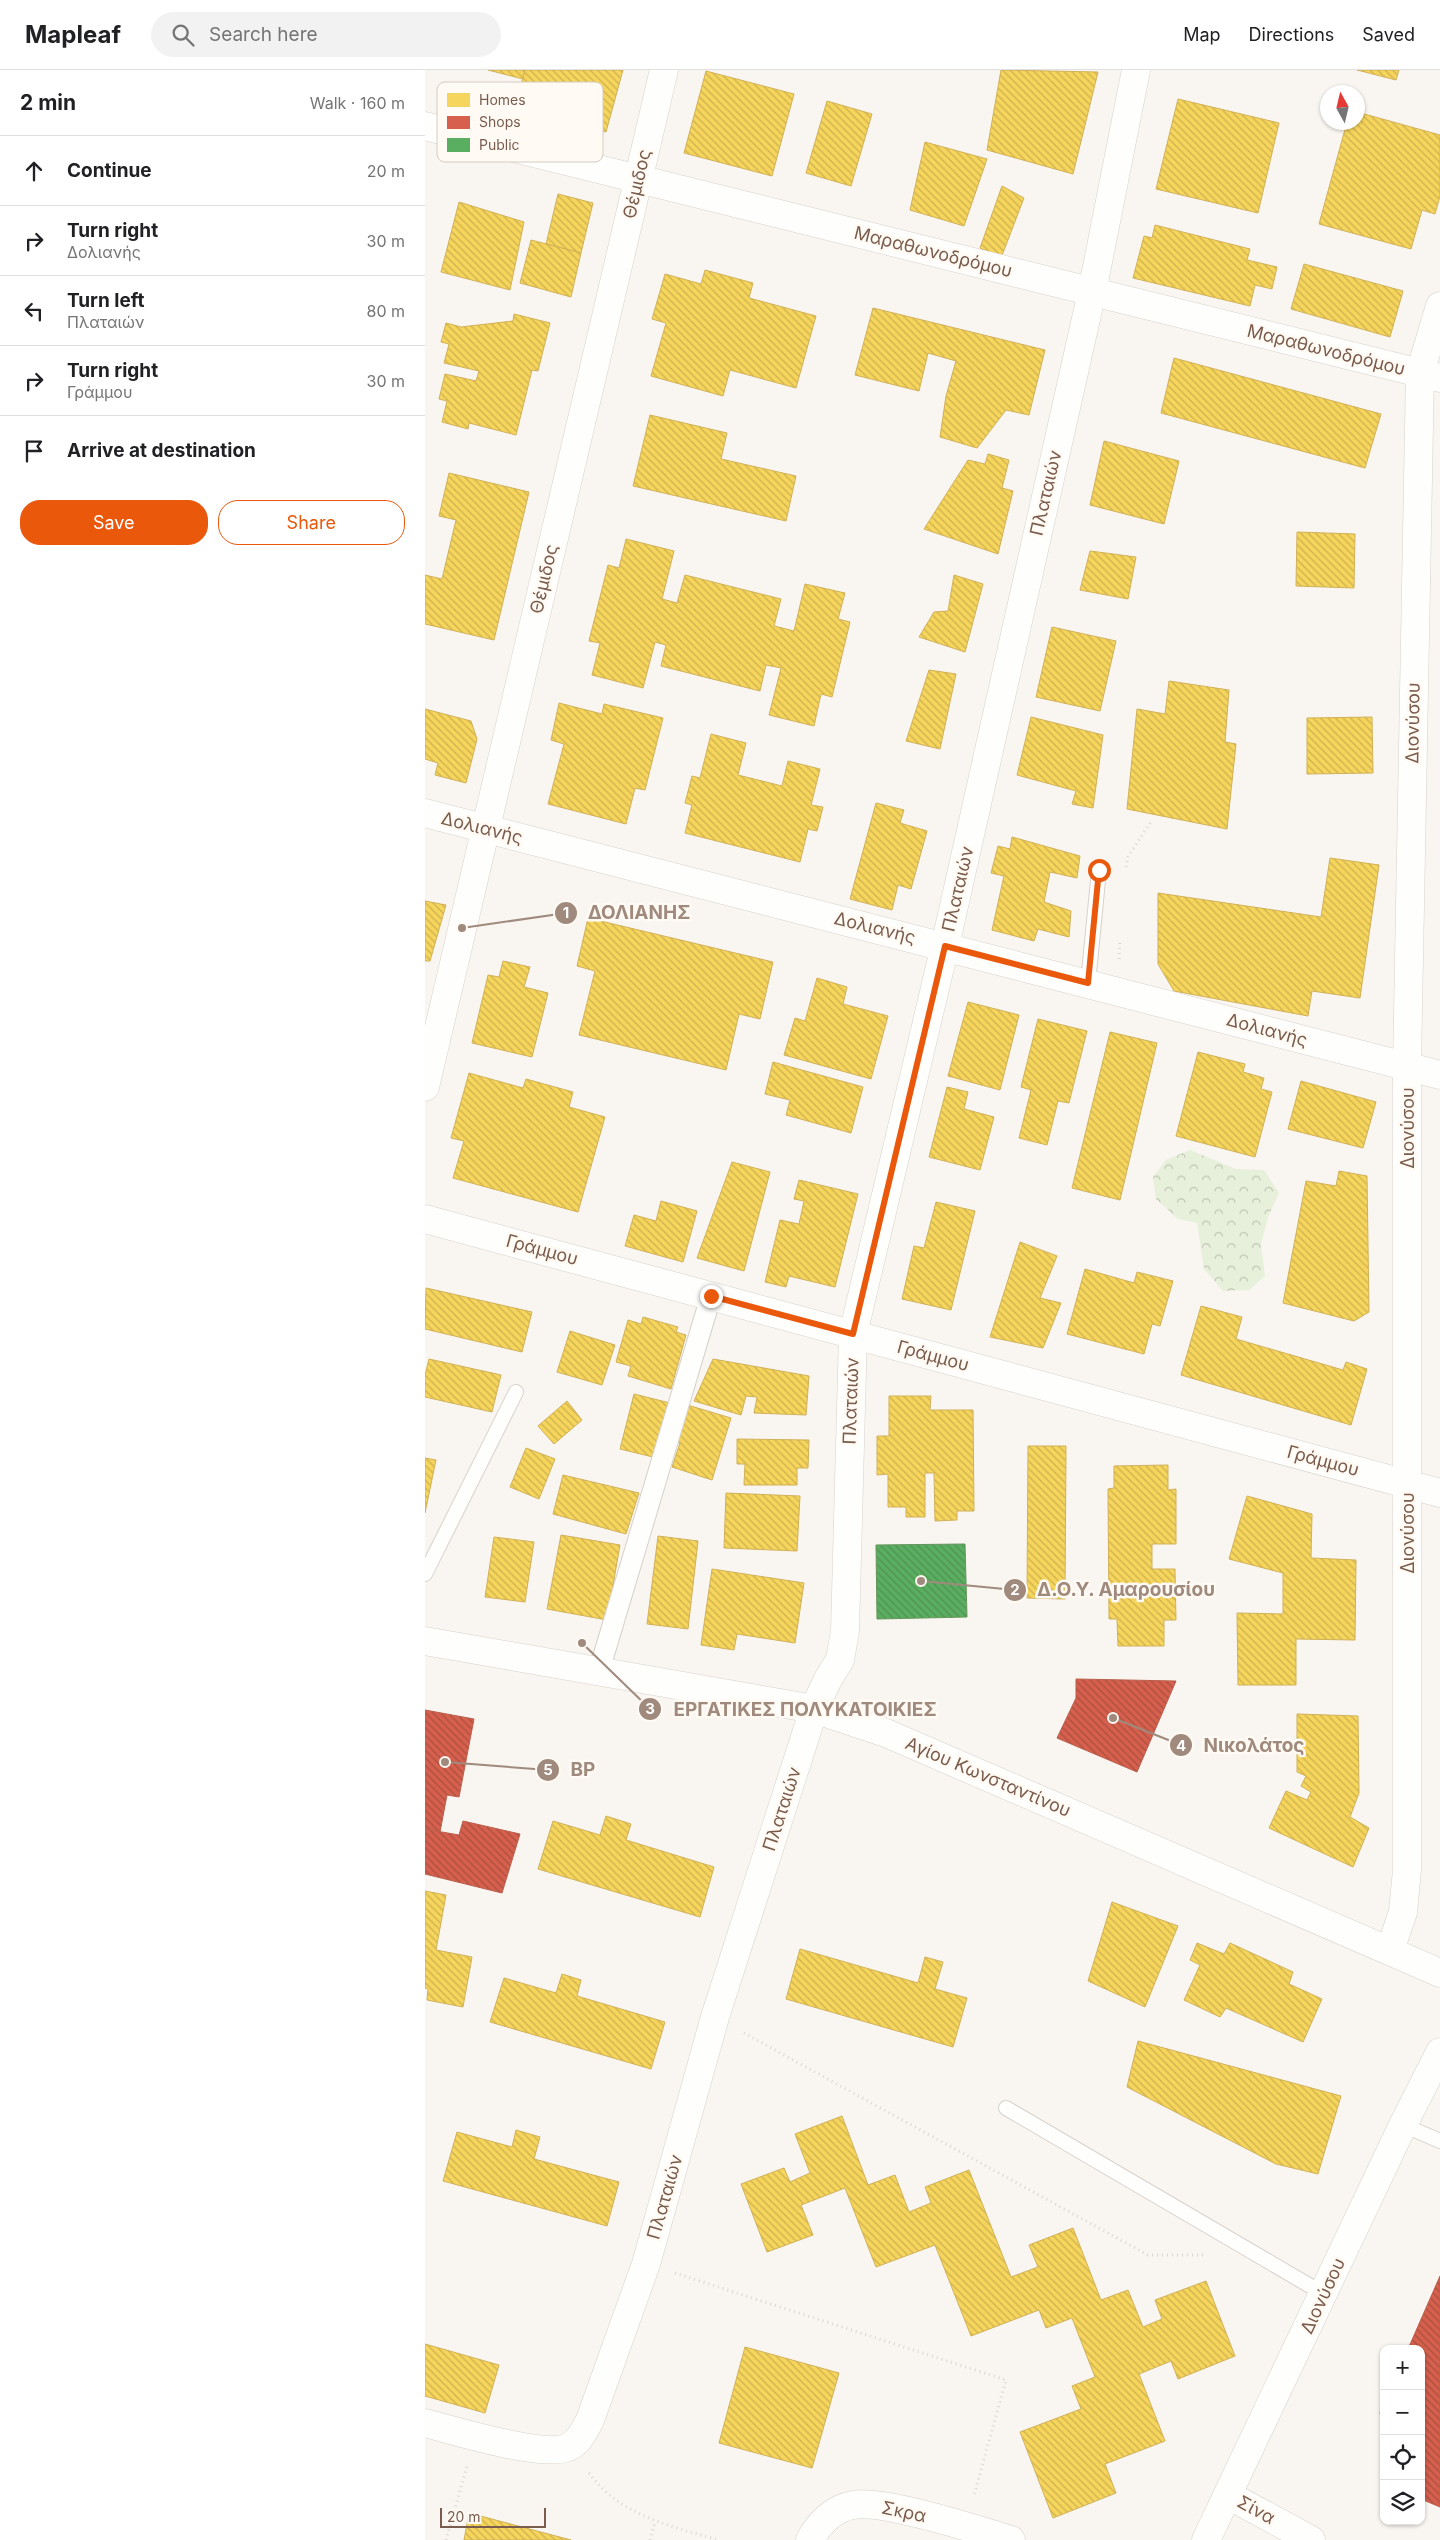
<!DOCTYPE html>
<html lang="en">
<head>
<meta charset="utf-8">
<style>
	body { margin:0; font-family:Inter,sans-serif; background:#f2f2f2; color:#202124 }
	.controls { position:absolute; right:15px; bottom:15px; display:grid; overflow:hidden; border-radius:10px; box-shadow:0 1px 4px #0004 }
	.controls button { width:45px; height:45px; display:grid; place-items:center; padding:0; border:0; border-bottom:1px solid #e0e0e0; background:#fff; color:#202124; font:25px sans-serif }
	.compass { position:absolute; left:895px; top:15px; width:45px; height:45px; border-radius:50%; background:#fff; box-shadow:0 1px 4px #0004; rotate:352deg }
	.scale { position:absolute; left:15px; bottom:12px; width:106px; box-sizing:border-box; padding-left:5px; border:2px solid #7a5c4d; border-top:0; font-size:14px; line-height:18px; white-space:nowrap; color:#7a5c4d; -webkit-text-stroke:4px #fffaf3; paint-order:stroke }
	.stop { position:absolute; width:15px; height:15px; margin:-11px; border:4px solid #ea580c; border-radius:50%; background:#fff }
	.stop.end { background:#ea580c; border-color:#fff; box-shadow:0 1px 5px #0008 }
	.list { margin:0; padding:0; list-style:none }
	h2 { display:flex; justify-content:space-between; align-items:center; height:65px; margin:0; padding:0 20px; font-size:21px }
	h2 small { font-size:16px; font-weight:400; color:#757577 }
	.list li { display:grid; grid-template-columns:32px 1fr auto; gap:15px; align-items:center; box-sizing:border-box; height:70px; padding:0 20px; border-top:1px solid #e0e0e0 }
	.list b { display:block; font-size:19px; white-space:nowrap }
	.list p { margin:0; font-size:16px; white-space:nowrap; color:#757577 }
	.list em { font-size:16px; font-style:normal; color:#757577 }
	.actions { display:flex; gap:10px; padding:15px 20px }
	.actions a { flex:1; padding:11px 0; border:1px solid #ea580c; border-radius:20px; text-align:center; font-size:18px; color:#ea580c }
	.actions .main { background:#ea580c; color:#fff }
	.icon { flex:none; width:28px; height:28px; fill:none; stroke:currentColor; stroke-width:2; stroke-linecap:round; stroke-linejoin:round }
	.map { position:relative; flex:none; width:1015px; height:2470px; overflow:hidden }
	header { display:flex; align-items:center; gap:30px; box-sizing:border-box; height:70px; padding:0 25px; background:#fff; border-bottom:1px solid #e0e0e0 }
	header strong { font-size:24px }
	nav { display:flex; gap:28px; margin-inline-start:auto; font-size:18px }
	.search { width:350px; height:45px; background:#f2f2f2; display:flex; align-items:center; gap:12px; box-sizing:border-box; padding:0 18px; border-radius:28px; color:#757577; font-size:19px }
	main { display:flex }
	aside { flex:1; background:#fff }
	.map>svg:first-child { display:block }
</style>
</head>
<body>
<header>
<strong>Mapleaf</strong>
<div class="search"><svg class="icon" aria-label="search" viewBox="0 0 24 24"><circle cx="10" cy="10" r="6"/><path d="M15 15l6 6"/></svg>Search here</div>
<nav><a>Map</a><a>Directions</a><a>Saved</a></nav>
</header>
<main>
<aside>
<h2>2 min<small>Walk · 160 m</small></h2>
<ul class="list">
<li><svg class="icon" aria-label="ahead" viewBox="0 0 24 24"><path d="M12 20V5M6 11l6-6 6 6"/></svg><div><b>Continue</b></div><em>20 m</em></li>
<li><svg class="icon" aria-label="right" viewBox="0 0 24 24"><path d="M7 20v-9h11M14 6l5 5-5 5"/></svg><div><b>Turn right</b><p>Δολιανής</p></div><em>30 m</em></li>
<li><svg class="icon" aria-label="left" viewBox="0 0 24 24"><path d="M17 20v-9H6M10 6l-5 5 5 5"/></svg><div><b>Turn left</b><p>Πλαταιών</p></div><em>80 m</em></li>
<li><svg class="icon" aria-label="right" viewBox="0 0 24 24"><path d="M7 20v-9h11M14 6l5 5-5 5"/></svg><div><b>Turn right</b><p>Γράμμου</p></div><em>30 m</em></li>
<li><svg class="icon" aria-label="arrive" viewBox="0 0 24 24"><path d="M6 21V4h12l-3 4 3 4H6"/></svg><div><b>Arrive at destination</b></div></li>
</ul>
<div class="actions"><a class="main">Save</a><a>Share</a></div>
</aside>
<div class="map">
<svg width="1015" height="2470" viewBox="0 0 1015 2470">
	<defs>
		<pattern id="forest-crowns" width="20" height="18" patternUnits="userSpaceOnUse" patternTransform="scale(1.25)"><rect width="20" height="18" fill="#e7f0db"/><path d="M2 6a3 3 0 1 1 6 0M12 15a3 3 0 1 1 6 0" fill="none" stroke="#c0c6b4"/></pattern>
		<pattern id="homes-back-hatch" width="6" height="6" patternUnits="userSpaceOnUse" patternTransform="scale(1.25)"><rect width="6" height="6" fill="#f6d55c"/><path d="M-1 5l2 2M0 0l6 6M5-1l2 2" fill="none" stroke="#ccb04e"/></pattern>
		<pattern id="shops-back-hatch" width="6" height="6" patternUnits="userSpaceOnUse" patternTransform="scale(1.25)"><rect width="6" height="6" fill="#d6604d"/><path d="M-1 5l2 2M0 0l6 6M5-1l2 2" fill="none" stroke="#aa4f40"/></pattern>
		<pattern id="public-back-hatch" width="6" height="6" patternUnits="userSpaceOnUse" patternTransform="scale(1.25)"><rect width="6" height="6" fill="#5aae61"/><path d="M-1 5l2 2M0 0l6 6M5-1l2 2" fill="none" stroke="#4f9152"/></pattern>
	</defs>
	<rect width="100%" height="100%" fill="#f9f5f0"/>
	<polygon fill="url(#forest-crowns)" points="765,1080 811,1099 839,1100 854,1123 843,1147 836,1174 840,1206 824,1220 798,1221 779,1199 772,1153 753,1149 731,1129 728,1107 741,1090"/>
	<g fill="url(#homes-back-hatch)" stroke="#d1b158">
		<polygon points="63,0 100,0 98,9"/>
		<polygon points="100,0 198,0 181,62 90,37"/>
		<polygon points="576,0 673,2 648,104 562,80"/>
		<polygon points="932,0 974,0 971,10"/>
		<polygon points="281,1 369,24 347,106 259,83"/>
		<polygon points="753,29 854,53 833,143 731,119"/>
		<polygon points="402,31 447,44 426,116 381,103"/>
		<polygon points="932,42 1015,65 1015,126 1010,144 997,140 986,179 894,154 922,52 932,52"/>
		<polygon points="500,72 562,89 539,156 485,140"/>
		<polygon points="577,116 599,128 576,188 555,178"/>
		<polygon points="133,124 168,133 156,183 121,174"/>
		<polygon points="34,132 99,152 85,220 16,202"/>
		<polygon points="730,155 825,179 822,190 852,197 847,219 830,215 825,236 708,208 719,166 727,168"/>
		<polygon points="106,170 156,183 146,227 95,213"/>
		<polygon points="879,194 978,221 965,267 866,239"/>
		<polygon points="280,200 328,213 324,228 391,246 371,318 305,300 298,326 226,306 241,253 227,249 240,204 276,214"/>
		<polygon points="448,238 620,280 604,345 581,340 552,378 515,367 521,326 531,291 503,283 494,321 430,305"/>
		<polygon points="89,244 125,253 113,301 107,300 91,365 44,353 43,359 17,352 22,331 14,329 20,304 51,311 54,301 19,293 24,274 16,272 21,253 36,257 88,251"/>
		<polygon points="749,288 956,344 940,398 736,343"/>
		<polygon points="225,345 302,363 296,389 371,406 361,451 208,416"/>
		<polygon points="679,371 754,391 739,454 665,435"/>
		<polygon points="563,384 584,390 577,418 588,421 573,484 499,459 543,390 560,394"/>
		<polygon points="24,403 104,422 69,570 0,554 0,505 17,509 31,450 14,446"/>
		<polygon points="872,462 930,464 929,518 871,516"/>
		<polygon points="201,469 249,481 237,529 252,533 260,505 356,529 349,556 369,561 380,514 420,523 413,549 425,552 407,627 396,624 389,656 344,645 356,598 341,595 335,621 236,596 241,575 230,572 218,618 167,605 175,573 164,571 183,495 194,498"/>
		<polygon points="665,481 711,487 703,529 655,520"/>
		<polygon points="529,505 558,514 540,582 494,567 509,542 523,541"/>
		<polygon points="627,557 691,571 675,641 611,627"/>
		<polygon points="504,600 531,604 515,679 481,671"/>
		<polygon points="744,611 804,620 800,672 811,674 802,759 702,739 712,639 740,644"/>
		<polygon points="134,633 177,644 179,634 238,648 220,720 210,718 201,754 123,734 139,674 126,670"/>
		<polygon points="0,639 46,651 52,669 41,713 10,705 13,693 0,689"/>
		<polygon points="606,647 678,665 668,738 647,734 651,721 592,705"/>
		<polygon points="947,647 948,703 882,704 882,648"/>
		<polygon points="286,664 321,673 313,705 357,716 363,691 395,699 386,735 398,737 392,761 383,759 375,792 260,763 267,735 260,733 267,706 275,708"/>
		<polygon points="451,733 479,740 475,753 502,761 486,819 473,815 467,840 425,829"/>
		<polygon points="587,767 655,786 652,808 625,802 619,832 646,841 644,867 613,859 609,871 567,860 579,806 566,803 573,776 585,779"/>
		<polygon points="905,788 954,795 935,928 887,921 883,946 749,921 733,894 733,823 896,847"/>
		<polygon points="0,831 21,835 5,891 0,891"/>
		<polygon points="163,848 348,892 335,949 314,944 301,1000 154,965 170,901 152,896"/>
		<polygon points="78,891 105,897 99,917 123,923 107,987 47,973 63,905 74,907"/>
		<polygon points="392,908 422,917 418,934 463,946 446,1009 359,985 370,948 380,951"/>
		<polygon points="543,932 594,945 575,1020 523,1006"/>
		<polygon points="613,949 662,961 644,1033 633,1031 622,1075 594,1068 606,1020 596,1017"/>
		<polygon points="685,962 732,973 695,1130 647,1118"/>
		<polygon points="773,982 820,994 818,1002 839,1008 836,1019 847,1022 830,1087 751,1066"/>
		<polygon points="348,992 438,1017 426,1063 361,1045 365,1030 340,1024"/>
		<polygon points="44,1003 98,1018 101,1009 148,1022 144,1037 180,1047 153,1142 28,1108 39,1071 26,1068"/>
		<polygon points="876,1011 951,1032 938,1078 863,1059"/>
		<polygon points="522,1017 543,1022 539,1039 569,1047 555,1100 504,1087"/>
		<polygon points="307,1092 345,1102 319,1201 272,1188"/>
		<polygon points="914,1101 942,1106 944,1242 929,1251 858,1233 881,1111 911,1116"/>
		<polygon points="374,1110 433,1124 410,1217 364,1206 361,1217 340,1212 355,1150 374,1154 379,1131 369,1129"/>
		<polygon points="236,1131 272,1141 258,1192 200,1176 209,1145 231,1151"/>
		<polygon points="511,1132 550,1141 526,1240 477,1229 489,1176 499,1178"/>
		<polygon points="595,1172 632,1186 615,1228 636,1233 618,1278 565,1267"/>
		<polygon points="660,1199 709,1213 712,1202 748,1211 735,1256 727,1254 719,1284 642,1264"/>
		<polygon points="1,1218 107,1242 97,1282 0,1259"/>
		<polygon points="776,1236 817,1247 811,1269 918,1300 921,1292 942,1299 926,1355 756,1305"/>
		<polygon points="218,1247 253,1257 251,1262 261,1265 246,1319 203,1306 206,1296 191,1292 203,1250 216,1254"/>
		<polygon points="145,1261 190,1275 177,1315 132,1302"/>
		<polygon points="4,1289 76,1305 67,1342 0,1327 0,1305"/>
		<polygon points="288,1289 384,1306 381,1345 329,1343 332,1327 321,1326 316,1345 269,1331"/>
		<polygon points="209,1324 245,1333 232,1388 195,1379"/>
		<polygon points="464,1326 506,1326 505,1340 548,1340 549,1441 532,1441 532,1450 510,1451 509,1403 500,1403 500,1447 481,1447 481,1437 463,1437 463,1404 452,1405 452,1366 464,1366"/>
		<polygon points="142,1331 157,1350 129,1374 113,1356"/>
		<polygon points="259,1334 306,1348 287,1410 247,1397 255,1373 248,1370"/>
		<polygon points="312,1369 384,1370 383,1398 372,1398 372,1415 319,1415 320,1394 312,1394"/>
		<polygon points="603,1376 641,1376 640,1529 602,1528"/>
		<polygon points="101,1378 130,1389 114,1429 85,1417"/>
		<polygon points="0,1388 11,1390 0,1443"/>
		<polygon points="743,1395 743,1420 751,1419 751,1474 727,1474 727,1499 750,1499 751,1550 739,1550 739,1576 693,1576 692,1549 684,1549 683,1419 689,1418 689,1396"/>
		<polygon points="138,1405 214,1423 201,1464 128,1444"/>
		<polygon points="301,1423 375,1426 372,1481 299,1478"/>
		<polygon points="822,1426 887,1444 886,1488 931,1490 930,1570 871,1569 871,1615 813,1615 812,1543 858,1544 858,1503 804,1489"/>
		<polygon points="136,1465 195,1475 182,1550 122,1539"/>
		<polygon points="233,1466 273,1471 263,1559 222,1554"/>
		<polygon points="69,1467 109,1472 100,1532 60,1527"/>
		<polygon points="287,1499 379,1513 370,1573 312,1564 309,1580 276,1575"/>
		<polygon points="872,1644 933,1646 934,1723 925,1747 944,1758 928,1797 844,1758 861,1721 882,1730 886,1722 876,1716 881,1706 872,1702"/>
		<polygon points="181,1746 206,1754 201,1770 289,1797 275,1847 113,1799 128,1751 175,1765"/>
		<polygon points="0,1821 21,1825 11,1880 47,1887 38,1937 2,1930 3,1919 0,1918"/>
		<polygon points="687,1832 753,1856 720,1937 663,1911"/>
		<polygon points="772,1873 799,1884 805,1873 868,1902 864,1914 897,1929 878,1972 801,1938 795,1947 759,1930 775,1895 765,1890"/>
		<polygon points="375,1879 493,1913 500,1887 518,1892 510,1919 542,1928 528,1977 361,1929"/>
		<polygon points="137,1904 156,1910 152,1926 240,1952 226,1999 65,1952 79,1908 131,1923"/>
		<polygon points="713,1971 916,2026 893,2104 851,2094 702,2017"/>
		<polygon points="417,2046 443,2115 470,2105 484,2142 506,2133 500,2117 544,2100 586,2207 613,2197 604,2175 648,2158 676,2230 703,2220 718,2257 737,2249 730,2230 781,2211 810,2286 753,2309 746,2291 714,2304 740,2371 680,2394 691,2423 628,2448 595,2362 656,2339 647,2316 670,2307 647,2248 621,2258 614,2240 546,2266 510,2175 451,2197 420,2118 376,2135 388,2165 342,2182 316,2114 359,2098 365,2112 385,2103 370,2064"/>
		<polygon points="91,2060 115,2067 109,2089 194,2112 182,2156 18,2111 32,2062 87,2077"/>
		<polygon points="0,2274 74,2295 60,2343 0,2326"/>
		<polygon points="320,2277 414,2303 387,2398 294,2373"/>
		<polygon points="44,2443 146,2470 39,2470"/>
	</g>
	<g fill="url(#shops-back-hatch)" stroke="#ba5f4d">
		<polygon points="651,1609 751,1611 712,1702 632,1668 651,1628"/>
		<polygon points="0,1640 49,1649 34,1727 22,1725 15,1762 0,1759"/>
		<polygon points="38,1751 95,1764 77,1823 0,1804 0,1759 34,1765"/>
		<polygon points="1015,2206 1015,2437 996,2429 996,2279 983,2279"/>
		<polygon points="959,2334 959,2354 955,2343"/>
	</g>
	<polygon fill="url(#public-back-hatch)" stroke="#64955b" points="540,1474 542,1547 452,1549 451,1475"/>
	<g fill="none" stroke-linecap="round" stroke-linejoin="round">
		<defs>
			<g id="service">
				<polyline points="663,913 674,800"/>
				<polyline points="0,1504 91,1322"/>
				<polyline points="581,2038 899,2224"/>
				<polyline points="978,2055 1015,2071"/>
			</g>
			<polyline id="pedestrian" points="174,1601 286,1226"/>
			<g id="minor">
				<polyline points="0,56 1015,308"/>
				<polyline points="0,743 1015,1005"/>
				<polyline points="0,1017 239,0"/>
				<polyline points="0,1149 1015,1423"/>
				<polyline points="965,1880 978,1842 982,1800 982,996 995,303 1015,236"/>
				<path d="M0 2353C28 2360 126 2391 147 2375 156 2369 160 2359 165 2350L221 2194 290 1947 389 1639 403 1609 415 1590 420 1561 428 1264 520 876 667 222 711 0"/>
				<polyline points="803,2425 886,2470"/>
				<path d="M385 2470C394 2453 409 2438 428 2435 458 2429 553 2460 586 2470"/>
				<polyline points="781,2470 978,2055 1015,1982"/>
			</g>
			<polyline id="tertiary" points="0,1571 389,1639 461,1663 1015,1903"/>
		</defs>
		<use href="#service" stroke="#d7d1cb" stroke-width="16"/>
		<use href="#pedestrian" stroke="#d7d1cb" stroke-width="22"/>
		<use href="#minor" stroke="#d7d1cb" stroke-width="29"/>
		<use href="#tertiary" stroke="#d7d1cb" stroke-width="29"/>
		<g stroke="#dcd5d0" stroke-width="3" stroke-dasharray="1 4" stroke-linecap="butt">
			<polyline points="701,797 703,787 727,750"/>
			<polyline points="694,889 695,870"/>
			<polyline points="319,1963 723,2185 782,2185"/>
			<polyline points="250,2203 581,2310 549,2425"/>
			<path d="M164 2403C194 2445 247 2457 294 2470"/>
			<polyline points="21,2470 42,2396"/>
			<polyline points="225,2470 230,2452"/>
		</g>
		<use href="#service" stroke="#fefefd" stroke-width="14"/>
		<use href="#pedestrian" stroke="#fefefd" stroke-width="20"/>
		<use href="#minor" stroke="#fefefd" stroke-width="28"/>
		<use href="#tertiary" stroke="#fefefd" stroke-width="28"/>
	</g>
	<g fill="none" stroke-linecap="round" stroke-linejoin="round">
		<polyline stroke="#ea580c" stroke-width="6" points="286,1226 428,1264 520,876 663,913 674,800"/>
	</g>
	<g text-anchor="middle" stroke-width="5" stroke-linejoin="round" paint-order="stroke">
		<g font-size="18" fill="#7a5c4d" stroke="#fffaf3">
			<text transform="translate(212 114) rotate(-77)" y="6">Θέμιδος</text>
			<text transform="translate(508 182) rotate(14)" y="6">Μαραθωνοδρόμου</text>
			<text transform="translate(901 280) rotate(14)" y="6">Μαραθωνοδρόμου</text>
			<text transform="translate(621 423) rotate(-77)" y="6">Πλαταιών</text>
			<text transform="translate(119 509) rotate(-77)" y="6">Θέμιδος</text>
			<text transform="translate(988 653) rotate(-89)" y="6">Διονύσου</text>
			<text transform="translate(57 758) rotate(14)" y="6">Δολιανής</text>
			<text transform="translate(533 819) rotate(-77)" y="6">Πλαταιών</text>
			<text transform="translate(450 858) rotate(14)" y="6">Δολιανής</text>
			<text transform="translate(842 960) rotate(15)" y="6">Δολιανής</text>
			<text transform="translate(983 1058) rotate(-90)" y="6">Διονύσου</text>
			<text transform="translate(117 1180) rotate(15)" y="6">Γράμμου</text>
			<text transform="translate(508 1286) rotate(15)" y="6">Γράμμου</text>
			<text transform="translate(426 1331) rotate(-88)" y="6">Πλαταιών</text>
			<text transform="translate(898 1391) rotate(15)" y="6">Γράμμου</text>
			<text transform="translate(983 1463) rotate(-90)" y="6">Διονύσου</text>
			<text transform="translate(563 1707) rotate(23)" y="6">Αγίου Κωνσταντίνου</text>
			<text transform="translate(357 1739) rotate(-72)" y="6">Πλαταιών</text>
			<text transform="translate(240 2127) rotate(-74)" y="6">Πλαταιών</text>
			<text transform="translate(898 2226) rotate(-65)" y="6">Διονύσου</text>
			<text transform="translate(831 2440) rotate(29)" y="6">Σίνα</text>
			<text transform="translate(479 2442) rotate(12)" y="6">Σκρα</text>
		</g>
	</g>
	<rect x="12" y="12" width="166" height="80" rx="8" fill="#fffaf3" stroke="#d7cbc1" stroke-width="1"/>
	<rect x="22" y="23" width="23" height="14" fill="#f6d55c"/>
	<rect x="22" y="46" width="23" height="13" fill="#d6604d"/>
	<rect x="22" y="68" width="23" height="14" fill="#5aae61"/>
	<g font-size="14" fill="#7a5c4d">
		<text x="54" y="35">Homes</text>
		<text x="54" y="57">Shops</text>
		<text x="54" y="80">Public</text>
	</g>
	<path fill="none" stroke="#9f8a7d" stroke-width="2" d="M37 858L141 843M496 1511L590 1520M157 1573L225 1639M688 1648L756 1675M20 1692L123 1700"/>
	<g fill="#9f8a7d" stroke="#fffaf3" stroke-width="2">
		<circle cx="37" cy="858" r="5"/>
		<circle cx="496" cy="1511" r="5"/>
		<circle cx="157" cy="1573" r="5"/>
		<circle cx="688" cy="1648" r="5"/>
		<circle cx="20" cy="1692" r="5"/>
		<circle cx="141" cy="843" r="12"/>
		<circle cx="590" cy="1520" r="12"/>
		<circle cx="225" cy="1639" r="12"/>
		<circle cx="756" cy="1675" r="12"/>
		<circle cx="123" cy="1700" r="12"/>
	</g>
	<g font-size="15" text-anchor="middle" font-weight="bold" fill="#fff">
		<text x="141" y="848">1</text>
		<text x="590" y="1525">2</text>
		<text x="225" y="1644">3</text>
		<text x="756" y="1681">4</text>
		<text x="123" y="1705">5</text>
	</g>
	<g font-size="19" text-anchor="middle" font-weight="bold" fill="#9f8a7d" stroke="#fffaf3" stroke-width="5" stroke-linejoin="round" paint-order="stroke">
		<text x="214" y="849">ΔΟΛΙΑΝΗΣ</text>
		<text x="701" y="1526">Δ.Ο.Υ. Αμαρουσίου</text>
		<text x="380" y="1646">ΕΡΓΑΤΙΚΕΣ ΠΟΛΥΚΑΤΟΙΚΙΕΣ</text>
		<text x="829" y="1682">Νικολάτος</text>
		<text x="158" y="1706">BP</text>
	</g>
</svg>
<div class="controls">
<button>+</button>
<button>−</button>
<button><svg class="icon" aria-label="locate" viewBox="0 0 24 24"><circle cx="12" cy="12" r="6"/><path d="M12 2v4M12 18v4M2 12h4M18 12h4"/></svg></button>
<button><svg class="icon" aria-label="layers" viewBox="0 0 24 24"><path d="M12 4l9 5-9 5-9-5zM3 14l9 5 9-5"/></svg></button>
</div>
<svg class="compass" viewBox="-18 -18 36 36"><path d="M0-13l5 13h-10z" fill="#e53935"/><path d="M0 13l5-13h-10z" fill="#757577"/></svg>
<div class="scale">20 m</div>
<div class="stop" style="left:674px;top:800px"></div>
<div class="stop end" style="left:286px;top:1226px"></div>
</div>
</main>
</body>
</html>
